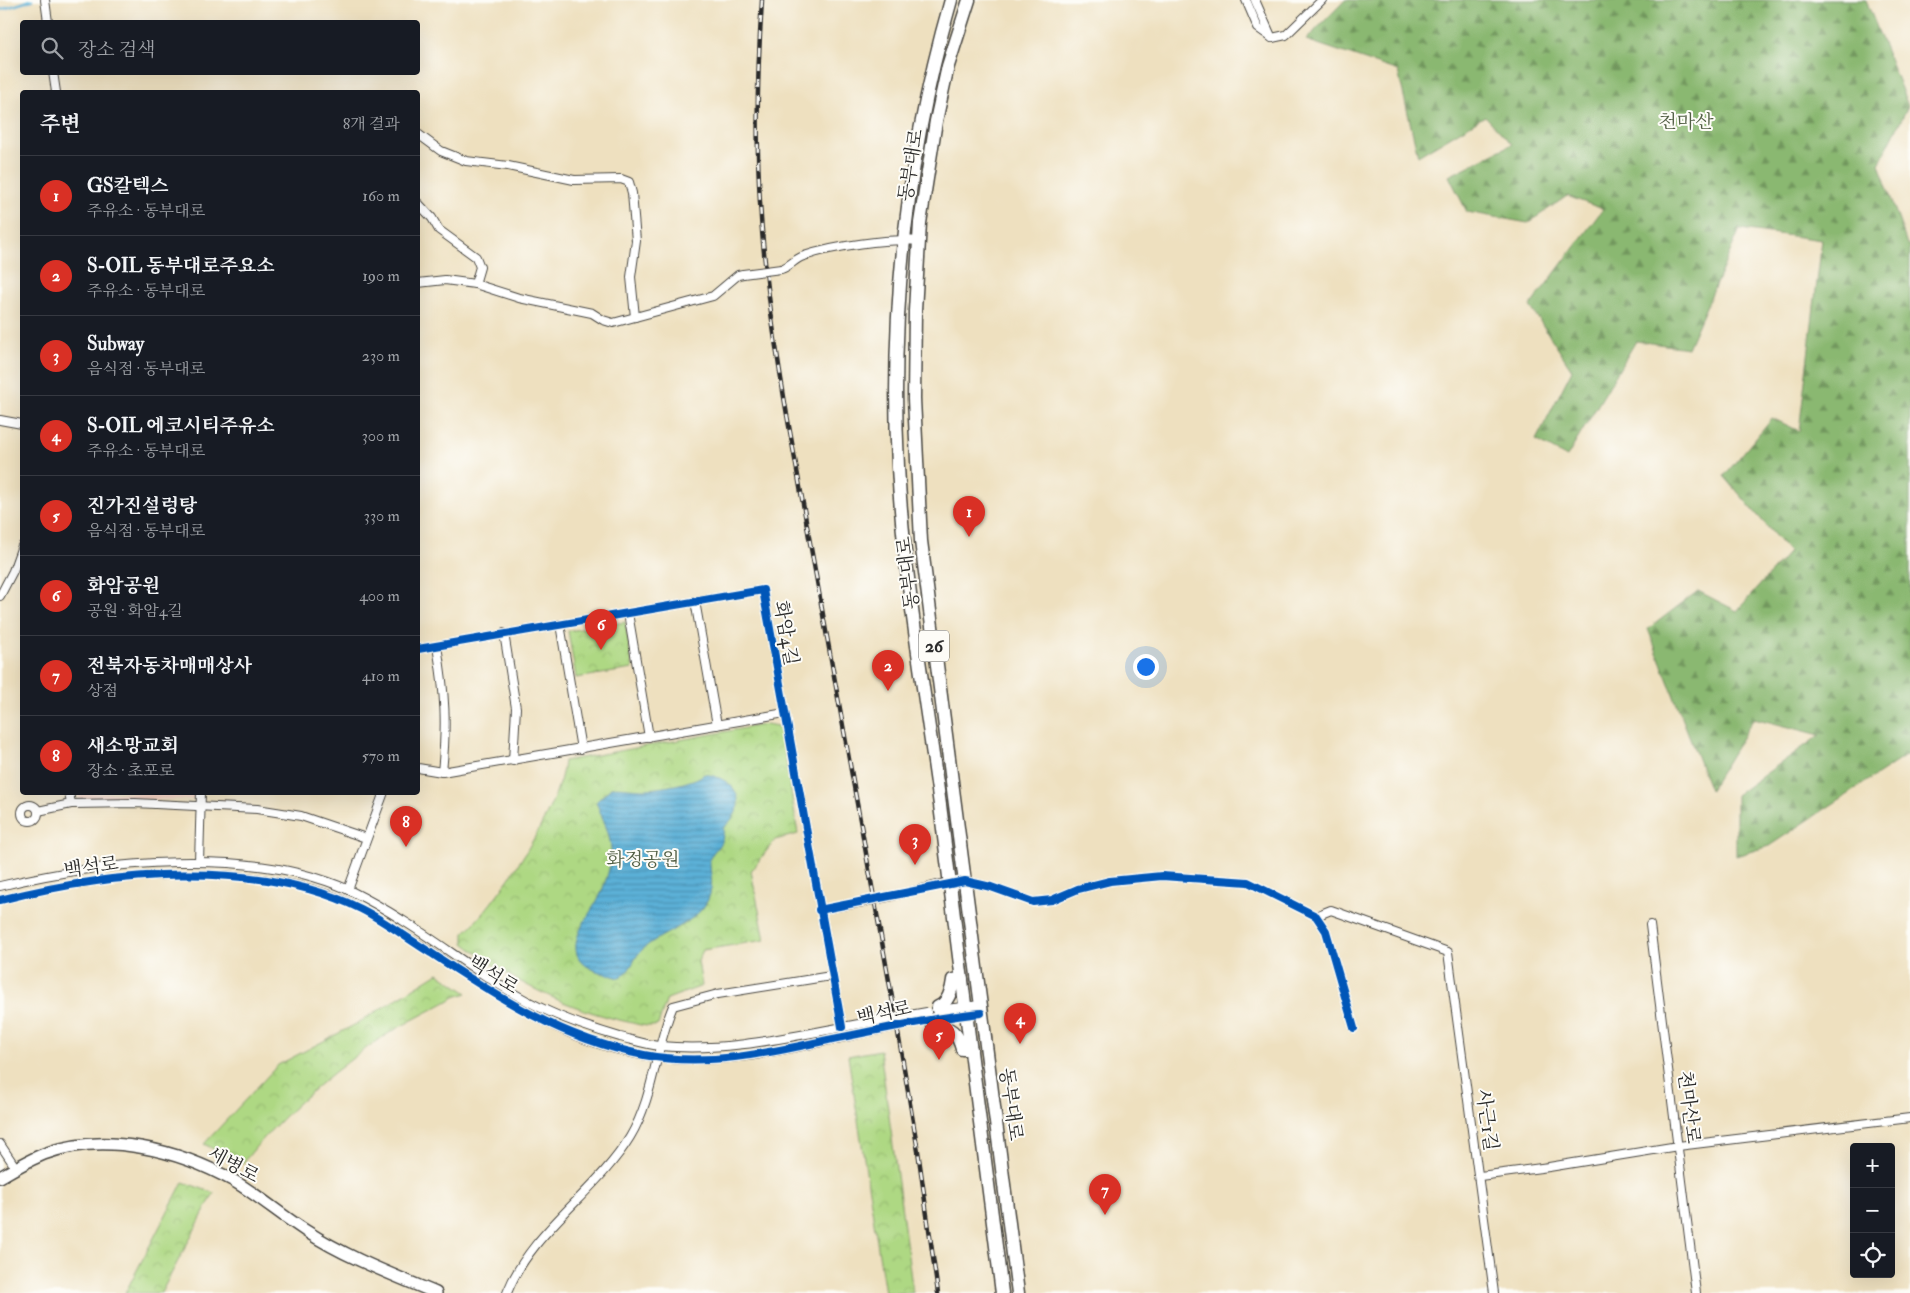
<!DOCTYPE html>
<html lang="ko">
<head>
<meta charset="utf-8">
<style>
	body { margin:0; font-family:"IM FELL Double Pica","Noto Serif KR",serif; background:#20242c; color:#f1f3f6 }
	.controls { position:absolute; right:15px; bottom:15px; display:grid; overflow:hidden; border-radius:5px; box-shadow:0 5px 20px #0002 }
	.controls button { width:45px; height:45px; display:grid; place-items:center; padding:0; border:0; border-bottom:1px solid #363941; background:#171b24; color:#f1f3f6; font:25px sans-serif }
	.you { position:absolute; left:1145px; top:666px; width:18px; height:18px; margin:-12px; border:4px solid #fff; border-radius:50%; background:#1a73e8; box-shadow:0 0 0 8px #1a73e833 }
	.badge { display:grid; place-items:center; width:32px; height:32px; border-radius:50%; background:#d93025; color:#fff; font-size:16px; font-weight:700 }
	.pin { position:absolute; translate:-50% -41px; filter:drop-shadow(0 1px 2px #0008) }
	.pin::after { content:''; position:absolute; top:26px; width:18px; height:15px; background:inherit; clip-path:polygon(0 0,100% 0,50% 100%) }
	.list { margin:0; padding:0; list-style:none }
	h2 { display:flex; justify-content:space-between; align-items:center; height:65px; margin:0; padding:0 20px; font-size:21px }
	h2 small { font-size:16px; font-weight:400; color:#9ea1a6 }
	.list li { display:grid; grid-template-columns:32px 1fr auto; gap:15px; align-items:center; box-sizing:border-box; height:80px; padding:0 20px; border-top:1px solid #363941 }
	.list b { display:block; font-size:19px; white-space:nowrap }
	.list p { margin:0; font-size:16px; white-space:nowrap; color:#9ea1a6 }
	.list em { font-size:16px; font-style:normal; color:#9ea1a6 }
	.icon { flex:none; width:28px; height:28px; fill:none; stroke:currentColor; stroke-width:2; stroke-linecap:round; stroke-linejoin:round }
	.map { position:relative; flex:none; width:1910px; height:1293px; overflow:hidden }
	.search { position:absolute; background:#171b24; box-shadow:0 5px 20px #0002; left:20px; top:20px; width:400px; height:55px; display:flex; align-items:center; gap:12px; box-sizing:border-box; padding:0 18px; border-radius:5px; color:#9ea1a6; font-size:19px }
	.panel { position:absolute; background:#171b24; box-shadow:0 5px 20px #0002; left:20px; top:90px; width:400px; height:705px; border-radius:5px }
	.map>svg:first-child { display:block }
</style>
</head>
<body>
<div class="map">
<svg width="1910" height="1293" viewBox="0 0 1910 1293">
	<defs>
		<pattern id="forest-firs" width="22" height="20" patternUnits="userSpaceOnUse" patternTransform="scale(1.25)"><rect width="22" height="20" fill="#8ab871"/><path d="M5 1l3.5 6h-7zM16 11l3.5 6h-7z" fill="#71965d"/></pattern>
		<pattern id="park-crowns" width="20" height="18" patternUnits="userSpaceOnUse" patternTransform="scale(1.25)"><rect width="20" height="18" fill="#aed883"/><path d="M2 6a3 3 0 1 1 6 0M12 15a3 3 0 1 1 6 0" fill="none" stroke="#96ba71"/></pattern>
		<pattern id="water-rules" width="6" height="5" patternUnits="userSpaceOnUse" patternTransform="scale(1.25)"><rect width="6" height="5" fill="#5bb0d7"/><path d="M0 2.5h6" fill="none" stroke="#4b8faf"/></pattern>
	</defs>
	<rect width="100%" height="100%" fill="#fdfcf7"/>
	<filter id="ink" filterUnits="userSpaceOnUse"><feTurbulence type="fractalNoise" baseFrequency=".02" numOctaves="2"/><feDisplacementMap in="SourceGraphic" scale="10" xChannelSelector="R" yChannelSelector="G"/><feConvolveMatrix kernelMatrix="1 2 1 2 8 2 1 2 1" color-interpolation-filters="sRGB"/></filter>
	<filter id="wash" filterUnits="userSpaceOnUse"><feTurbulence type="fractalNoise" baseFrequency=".0096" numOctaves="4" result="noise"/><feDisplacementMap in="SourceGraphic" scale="20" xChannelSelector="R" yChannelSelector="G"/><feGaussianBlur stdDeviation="1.12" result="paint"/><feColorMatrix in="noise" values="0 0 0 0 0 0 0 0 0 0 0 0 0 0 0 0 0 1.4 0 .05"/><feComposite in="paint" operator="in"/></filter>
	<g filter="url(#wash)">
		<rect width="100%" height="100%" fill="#eee0bf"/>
		<polygon fill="#f6d2c3" points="78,793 195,793 194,799 79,801"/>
		<polygon fill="url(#forest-firs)" stroke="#5a724e" points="1345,0 1866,0 1908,106 1879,164 1907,244 1910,246 1910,753 1769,846 1736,856 1736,795 1820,735 1754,718 1710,790 1648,629 1698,591 1737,611 1789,552 1724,476 1772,418 1799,431 1822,240 1740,229 1688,348 1636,341 1567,457 1536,440 1572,370 1530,306 1603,209 1567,196 1528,223 1467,212 1449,176 1512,144 1485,116 1418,156 1398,71 1306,40"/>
		<g fill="url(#park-crowns)" stroke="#6c8257">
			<polygon points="625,622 633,669 576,678 568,631"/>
			<path d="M767 724 777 726 781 730 798 834 775 840 751 871 765 940 703 950 698 961 702 986 667 999 658 1025C649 1028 637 1024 628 1022 568 1009 511 982 464 943V933C498 903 561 806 564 761Z"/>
			<path d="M438 973 467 993 455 997C427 1013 394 1028 368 1047 322 1080 277 1119 242 1164L204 1144 278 1065 358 1023Z"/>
			<polygon points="880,1050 913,1293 885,1293 848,1056"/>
			<polygon points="183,1182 214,1193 161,1293 125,1293"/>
		</g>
		<path fill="url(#water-rules)" stroke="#436e81" d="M704 774C736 778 752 804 723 828 725 844 716 846 710 858 709 868 713 879 711 889 707 921 665 930 644 948 632 958 635 967 620 978 610 975 599 973 590 968 557 950 591 915 600 895 605 885 610 868 611 858 613 839 603 819 596 802L612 787C623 787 633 789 644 789 657 789 695 783 704 774Z"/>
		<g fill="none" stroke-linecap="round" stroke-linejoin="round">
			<polyline stroke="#5bb0d7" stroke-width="2.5" points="0,10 32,0"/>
		</g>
	</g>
	<g filter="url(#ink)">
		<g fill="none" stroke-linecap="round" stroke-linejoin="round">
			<defs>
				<g id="street">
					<polyline points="45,0 48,22"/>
					<polyline points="1246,0 1258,28 1272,38"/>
					<polyline points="1255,0 1271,36"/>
					<polyline points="1272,38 1286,35 1322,0"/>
					<polyline points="53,72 56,92"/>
					<polyline points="418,134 441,151 466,161 508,166 574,180 621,179 629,182 632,193 636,241 631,277 635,317"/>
					<polyline points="418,203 432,218 439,230 476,257 480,267 475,284"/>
					<path d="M781 269C791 266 794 259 804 256 834 246 888 238 919 241"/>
					<polyline points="418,283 445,280 475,284 519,298 592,313 603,320 613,323 713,296 738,275 743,274"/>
					<polyline points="0,420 22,424"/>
					<polyline points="0,596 13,571 22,546"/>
					<polyline points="695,601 717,725"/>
					<polyline points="628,613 649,737"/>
					<polyline points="560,624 581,749"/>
					<polyline points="504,633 516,708 513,761"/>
					<path d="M437 646C445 694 447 723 442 772"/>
					<polyline points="418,649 763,590 842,1027"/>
					<polyline points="418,768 442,772 785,713"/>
					<polyline points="69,792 71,804"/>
					<circle cx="30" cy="813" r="8"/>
					<polyline points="38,811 71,804 135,803 257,809 301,816 366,838"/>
					<polyline points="199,862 201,792"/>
					<path d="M0 886C102 861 252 846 349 890 367 899 385 909 402 920 451 950 497 989 550 1012 572 1022 596 1030 620 1037 633 1040 647 1045 660 1046 731 1053 801 1034 870 1022"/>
					<polyline points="348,890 384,792"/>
					<polyline points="893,896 949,882 965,881 991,887 1033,902 1052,900 1078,889 1110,881 1162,876 1248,882 1316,916 1326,931 1354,1028"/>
					<path d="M0 900C104 873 266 856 363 910 459 964 541 1041 654 1057 728 1068 802 1045 874 1031"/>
					<polyline points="819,910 858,903"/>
					<polyline points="1316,916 1331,910 1448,952 1494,1293"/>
					<polyline points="1650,925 1696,1293"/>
					<polyline points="937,1010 980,1005"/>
					<polyline points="931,1019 981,1013"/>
					<polyline points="0,1144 16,1168"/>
					<polyline points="1480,1176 1549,1167 1678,1146 1910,1118"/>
					<path d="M507 1293C531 1231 596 1193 630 1137 654 1097 655 1048 673 1006L718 994 831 976"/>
				</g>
				<path id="secondary" d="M0 1177C14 1169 29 1160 44 1154 105 1131 179 1150 234 1181 259 1196 281 1215 306 1231 346 1257 391 1274 436 1293"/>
				<g id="primary">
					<path d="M951 0C907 152 890 309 898 467 904 580 925 693 940 805 960 968 981 1130 1002 1293"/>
					<polyline points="969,0 948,66 936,121 920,223 915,311 914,399 921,541 1018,1293"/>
					<path d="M938 1010V1007C948 1003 952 990 953 980L962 979"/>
					<path d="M933 1019V1025C950 1026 958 1033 962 1049H971"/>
				</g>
			</defs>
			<use href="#street" stroke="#484641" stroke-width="10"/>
			<use href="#secondary" stroke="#484641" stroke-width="14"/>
			<use href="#primary" stroke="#484641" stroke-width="15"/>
			<use href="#street" stroke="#fff" stroke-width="8"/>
			<use href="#secondary" stroke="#fff" stroke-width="11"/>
			<use href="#primary" stroke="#fff" stroke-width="12"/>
			<defs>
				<path id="rail" d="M762 0C758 61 756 121 759 182 762 260 774 338 787 415L893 1003 918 1151 938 1293"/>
			</defs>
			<use href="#rail" stroke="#2b2b2b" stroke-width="4.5"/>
			<use href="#rail" stroke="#fdfcf7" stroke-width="2.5" stroke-dasharray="8" stroke-linecap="butt"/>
			<defs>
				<g id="street-bridge">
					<polyline points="743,274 781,269"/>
					<polyline points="858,903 893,896"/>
					<polyline points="870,1022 927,1012"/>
					<polyline points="874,1031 929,1020"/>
				</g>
			</defs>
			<use href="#street-bridge" stroke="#484641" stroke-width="10" stroke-linecap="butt"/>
			<use href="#street-bridge" stroke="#fff" stroke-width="8"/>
			<defs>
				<g id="cycleway">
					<polyline points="418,649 763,590 842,1027"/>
					<path d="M0 900C110 872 256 857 361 909 385 921 408 939 431 953 499 998 562 1039 644 1055 705 1067 769 1053 828 1040 879 1030 930 1018 981 1013"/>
					<polyline points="819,910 965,881 991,887 1033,902 1052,900 1078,889 1110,881 1162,876 1248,882 1316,916 1326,931 1354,1028"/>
				</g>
			</defs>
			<use href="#cycleway" stroke="#fdfcf7" stroke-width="11"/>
			<use href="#cycleway" stroke="#0057b8" stroke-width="8"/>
		</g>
	</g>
	<g text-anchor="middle" stroke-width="4" stroke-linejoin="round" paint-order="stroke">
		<rect fill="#fdfcf7" stroke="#6a6a68" stroke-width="1" x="919" y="630.5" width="30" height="31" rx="4"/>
		<g font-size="18" font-weight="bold" fill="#2b2b2b">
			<text x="934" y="652">26</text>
		</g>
		<g font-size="19" fill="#525f45" stroke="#fdfcf7">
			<text x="1686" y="128">천마산</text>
			<text x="643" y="866">화정공원</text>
		</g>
		<g font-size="19" fill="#2b2b2b" stroke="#fdfcf7">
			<text transform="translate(910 165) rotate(-81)" y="7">동부대로</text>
			<text transform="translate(907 573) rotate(-97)" y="7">동부대로</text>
			<text transform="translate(787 633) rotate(80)" y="7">화암4길</text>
			<text transform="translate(91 866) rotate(-8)" y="7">백석로</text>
			<text transform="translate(494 974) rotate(32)" y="7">백석로</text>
			<text transform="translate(884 1012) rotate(-12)" y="7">백석로</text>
			<text transform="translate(1012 1104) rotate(82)" y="7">동부대로</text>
			<text transform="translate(1690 1107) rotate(83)" y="7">천마산로</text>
			<text transform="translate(1488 1120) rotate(82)" y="7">사근1길</text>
			<text transform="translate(234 1164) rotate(28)" y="7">세병로</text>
		</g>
	</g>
</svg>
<div class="controls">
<button>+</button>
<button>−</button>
<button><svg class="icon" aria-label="locate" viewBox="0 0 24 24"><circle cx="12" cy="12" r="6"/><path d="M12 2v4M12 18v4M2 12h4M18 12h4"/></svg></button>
</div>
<div class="you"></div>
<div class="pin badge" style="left:969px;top:537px">1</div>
<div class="pin badge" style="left:888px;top:691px">2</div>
<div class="pin badge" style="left:915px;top:865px">3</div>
<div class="pin badge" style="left:1020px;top:1044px">4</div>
<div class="pin badge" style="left:939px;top:1060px">5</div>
<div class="pin badge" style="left:601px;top:650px">6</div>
<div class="pin badge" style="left:1105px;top:1215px">7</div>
<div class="pin badge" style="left:406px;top:847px">8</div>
<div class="search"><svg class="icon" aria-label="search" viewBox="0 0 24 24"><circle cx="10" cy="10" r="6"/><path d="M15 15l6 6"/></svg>장소 검색</div>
<section class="panel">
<h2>주변<small>8개 결과</small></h2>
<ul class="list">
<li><span class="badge">1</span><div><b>GS칼텍스</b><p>주유소 · 동부대로</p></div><em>160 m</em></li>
<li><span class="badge">2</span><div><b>S-OIL 동부대로주요소</b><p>주유소 · 동부대로</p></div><em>190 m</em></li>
<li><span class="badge">3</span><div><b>Subway</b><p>음식점 · 동부대로</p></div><em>230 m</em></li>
<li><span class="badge">4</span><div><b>S-OIL 에코시티주유소</b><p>주유소 · 동부대로</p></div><em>300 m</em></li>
<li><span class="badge">5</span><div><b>진가진설렁탕</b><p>음식점 · 동부대로</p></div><em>330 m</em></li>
<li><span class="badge">6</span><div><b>화암공원</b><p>공원 · 화암4길</p></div><em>400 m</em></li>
<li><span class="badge">7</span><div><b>전북자동차매매상사</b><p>상점</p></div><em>410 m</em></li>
<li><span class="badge">8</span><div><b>새소망교회</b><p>장소 · 초포로</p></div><em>570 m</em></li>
</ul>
</section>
</div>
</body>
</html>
